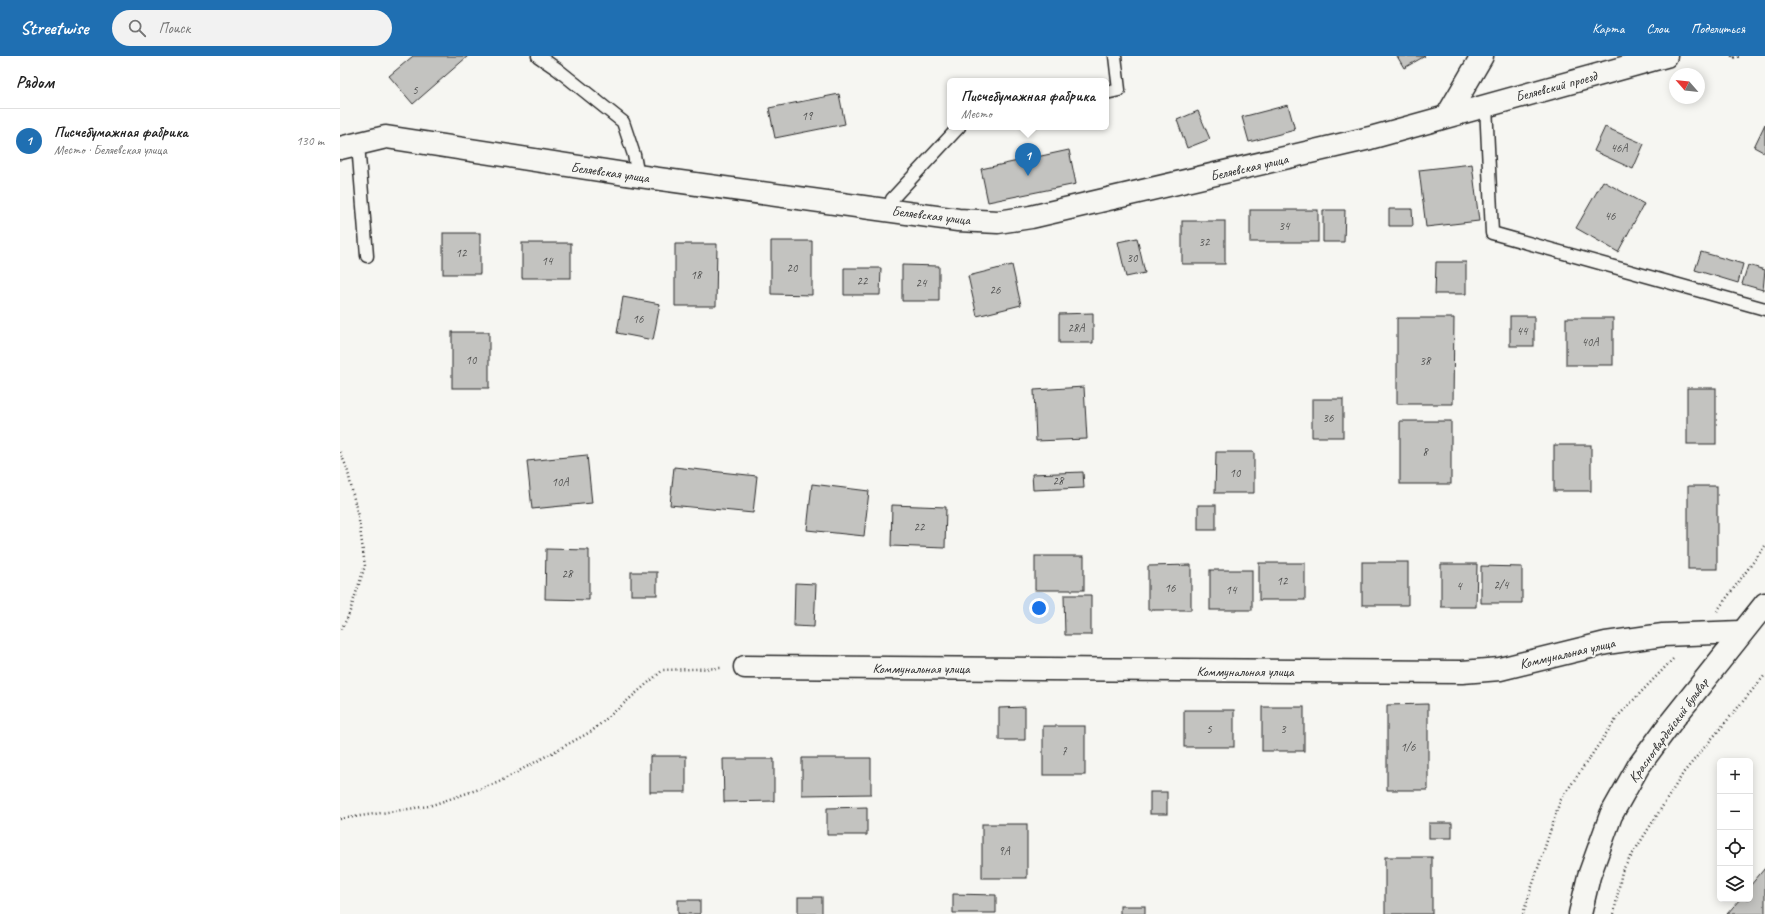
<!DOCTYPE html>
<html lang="ru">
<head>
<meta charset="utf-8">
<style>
	body { margin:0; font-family:Caveat,sans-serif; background:#f2f2f2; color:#222 }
	.controls { position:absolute; right:12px; bottom:12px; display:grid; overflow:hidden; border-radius:6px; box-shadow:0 2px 10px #0003 }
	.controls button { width:36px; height:36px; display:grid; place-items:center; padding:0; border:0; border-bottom:1px solid #e0e0e0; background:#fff; color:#222; font:20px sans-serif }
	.compass { position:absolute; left:1329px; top:12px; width:36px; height:36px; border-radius:50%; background:#fff; box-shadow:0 2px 10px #0003; rotate:298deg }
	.you { position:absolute; left:699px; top:552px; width:14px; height:14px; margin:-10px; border:3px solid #fff; border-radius:50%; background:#1a73e8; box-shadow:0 0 0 6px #1a73e833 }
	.badge { display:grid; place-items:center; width:26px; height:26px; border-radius:50%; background:#1f6fb2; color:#fff; font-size:13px; font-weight:700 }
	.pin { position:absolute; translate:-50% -33px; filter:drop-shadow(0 1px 2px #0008) }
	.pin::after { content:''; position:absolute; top:21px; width:14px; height:12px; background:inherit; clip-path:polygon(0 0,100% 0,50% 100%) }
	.popup { position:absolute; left:607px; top:22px; width:162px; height:52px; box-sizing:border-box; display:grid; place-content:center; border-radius:6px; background:#fff; filter:drop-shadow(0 1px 3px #0005); font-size:13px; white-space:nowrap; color:#767676 }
	.popup b { font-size:15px; color:#222 }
	.popup::after { content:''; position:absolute; left:50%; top:100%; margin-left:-8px; border:8px solid transparent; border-top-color:#fff }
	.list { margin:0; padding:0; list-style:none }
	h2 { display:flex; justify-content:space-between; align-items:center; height:52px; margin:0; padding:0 16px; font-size:17px }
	h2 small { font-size:13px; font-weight:400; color:#767676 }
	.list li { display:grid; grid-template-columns:26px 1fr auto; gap:12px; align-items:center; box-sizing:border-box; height:64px; padding:0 16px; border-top:1px solid #e0e0e0 }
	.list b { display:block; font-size:15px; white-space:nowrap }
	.list p { margin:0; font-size:13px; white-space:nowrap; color:#767676 }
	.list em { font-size:13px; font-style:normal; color:#767676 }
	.icon { flex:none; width:22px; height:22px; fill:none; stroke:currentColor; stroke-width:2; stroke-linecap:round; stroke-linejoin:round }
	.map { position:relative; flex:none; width:1425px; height:858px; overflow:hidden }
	header { display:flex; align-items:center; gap:24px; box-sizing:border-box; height:56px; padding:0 20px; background:#1f6fb2; color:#fff }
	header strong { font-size:19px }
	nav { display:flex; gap:22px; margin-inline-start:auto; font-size:14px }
	.search { width:280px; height:36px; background:#f2f2f2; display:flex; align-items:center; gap:10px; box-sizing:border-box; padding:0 14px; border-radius:22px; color:#767676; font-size:15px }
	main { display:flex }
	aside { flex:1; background:#fff }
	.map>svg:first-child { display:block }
</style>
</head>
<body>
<header>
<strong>Streetwise</strong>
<div class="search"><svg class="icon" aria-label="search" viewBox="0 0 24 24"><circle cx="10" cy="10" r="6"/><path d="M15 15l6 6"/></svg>Поиск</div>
<nav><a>Карта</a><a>Слои</a><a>Поделиться</a></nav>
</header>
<main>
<aside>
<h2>Рядом<small></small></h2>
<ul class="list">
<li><span class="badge">1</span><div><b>Писчебумажная фабрика</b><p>Место · Беляевская улица</p></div><em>130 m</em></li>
</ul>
</aside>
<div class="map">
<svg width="1425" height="858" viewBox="0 0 1425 858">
	<rect width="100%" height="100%" fill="#f6f6f2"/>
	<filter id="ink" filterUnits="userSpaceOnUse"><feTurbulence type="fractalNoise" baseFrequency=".025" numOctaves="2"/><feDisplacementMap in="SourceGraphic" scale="8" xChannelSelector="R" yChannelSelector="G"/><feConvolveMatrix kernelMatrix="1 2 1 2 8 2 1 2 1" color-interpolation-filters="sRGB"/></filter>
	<g filter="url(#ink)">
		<g fill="#c3c3c0" stroke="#2b2b2b">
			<polygon points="73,0 128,0 73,48 49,20"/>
			<polygon points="1057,0 1085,0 1064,12"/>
			<polygon points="499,38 505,68 435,82 429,52"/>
			<polygon points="948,49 955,74 909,86 902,61"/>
			<polygon points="858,55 870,83 847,92 837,64"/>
			<polygon points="1425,68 1425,97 1414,91"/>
			<polygon points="1265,71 1304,88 1293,113 1254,95"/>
			<polygon points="729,94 736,128 648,146 641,113"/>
			<polygon points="1132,108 1139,165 1086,171 1079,114"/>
			<polygon points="1263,125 1304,148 1278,196 1236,172"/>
			<polygon points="1049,153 1072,153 1073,170 1049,170"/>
			<rect x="910" y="154" width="68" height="32"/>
			<polygon points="983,154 1005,154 1004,186 983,186"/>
			<rect x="842" y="165" width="43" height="43"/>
			<rect x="103" y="177" width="37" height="41"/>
			<polygon points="797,182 805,217 786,221 778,186"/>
			<polygon points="431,185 472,185 472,239 431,238"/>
			<rect x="182" y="187" width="49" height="35"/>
			<polygon points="335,188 377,188 376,250 335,250"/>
			<polygon points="1361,196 1403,208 1398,227 1355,214"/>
			<polygon points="1096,206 1126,206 1126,238 1095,238"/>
			<polygon points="562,209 599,210 599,245 562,245"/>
			<polygon points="672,209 681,249 637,260 628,220"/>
			<polygon points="1408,209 1425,214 1423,234 1402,228"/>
			<polygon points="504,212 541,212 540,239 504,239"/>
			<polygon points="283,241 320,248 313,284 277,277"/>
			<polygon points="753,257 753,287 719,287 719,258"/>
			<rect x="1170" y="260" width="24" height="30"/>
			<polygon points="1057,262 1114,262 1113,348 1057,348"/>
			<rect x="1226" y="262" width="47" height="47"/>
			<rect x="112" y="276" width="37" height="56"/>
			<polygon points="744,331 747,383 696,385 694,334"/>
			<rect x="1347" y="332" width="29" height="56"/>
			<rect x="972" y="343" width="31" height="38"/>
			<rect x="1060" y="365" width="51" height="63"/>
			<rect x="1214" y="389" width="37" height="46"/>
			<polygon points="876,396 914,396 914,437 875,437"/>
			<polygon points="247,399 252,447 192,453 187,405"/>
			<polygon points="334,411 417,420 413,457 330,449"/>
			<polygon points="743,416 744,432 693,434 692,418"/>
			<polygon points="472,428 529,435 524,480 467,474"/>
			<rect x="1348" y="430" width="29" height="83"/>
			<polygon points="552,449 606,451 605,492 551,490"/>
			<rect x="858" y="449" width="18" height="25"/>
			<polygon points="206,493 249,494 249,544 205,543"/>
			<rect x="695" y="500" width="49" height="34"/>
			<rect x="1022" y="506" width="46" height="43"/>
			<rect x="919" y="507" width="46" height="37"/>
			<polygon points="1101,508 1137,508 1136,551 1101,551"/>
			<polygon points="851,509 851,554 808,554 808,510"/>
			<polygon points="1141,510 1182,511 1182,547 1141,547"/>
			<rect x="870" y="514" width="42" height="40"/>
			<rect x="291" y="516" width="26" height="23"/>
			<polygon points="455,527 476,528 474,571 454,570"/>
			<polygon points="724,539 751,539 751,579 725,579"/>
			<polygon points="1088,648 1088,734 1047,734 1047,649"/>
			<polygon points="685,651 685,684 659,684 659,652"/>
			<rect x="922" y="651" width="42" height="44"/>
			<rect x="844" y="654" width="50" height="37"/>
			<rect x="703" y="670" width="42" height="49"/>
			<rect x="310" y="700" width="36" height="36"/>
			<polygon points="462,702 531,702 531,738 462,739"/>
			<polygon points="383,703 434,703 434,745 384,746"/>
			<rect x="810" y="736" width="17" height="22"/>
			<polygon points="527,751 527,779 487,779 487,752"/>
			<rect x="1089" y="767" width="23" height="15"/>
			<rect x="642" y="768" width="45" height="54"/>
			<rect x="1045" y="801" width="47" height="57"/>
			<polygon points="1425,812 1425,858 1387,858 1400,843 1410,843 1410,830"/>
			<polygon points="613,838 656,839 656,857 613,857"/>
			<rect x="458" y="841" width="24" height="17"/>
			<rect x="338" y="844" width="22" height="14"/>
			<rect x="780" y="850" width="25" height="8"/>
		</g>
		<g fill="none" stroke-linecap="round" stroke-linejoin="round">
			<defs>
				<g id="service">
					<polyline points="198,0 217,13 283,66 294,99 298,120"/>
					<polyline points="766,37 779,34 775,0"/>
					<polyline points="1146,49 1152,177 1425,253"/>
					<polyline points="18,88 27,200"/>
					<polyline points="552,143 619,71"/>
				</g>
				<g id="minor">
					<polyline points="1107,60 1142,0"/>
					<polyline points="405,611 1122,616 1160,613 1266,587 1323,579 1401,576"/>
				</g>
				<polyline id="tertiary" points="1240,858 1249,820 1271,759 1298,711 1331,666 1425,548"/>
				<polyline id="secondary" points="0,92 46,81 298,120 618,164 658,166 691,161 1030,82 1326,0"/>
			</defs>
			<use href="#service" stroke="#2b2b2b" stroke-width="15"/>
			<use href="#minor" stroke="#2b2b2b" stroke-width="25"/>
			<use href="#tertiary" stroke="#2b2b2b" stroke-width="25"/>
			<use href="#secondary" stroke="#2b2b2b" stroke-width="25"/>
			<g stroke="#2b2b2b" stroke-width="2.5" stroke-dasharray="1 3" stroke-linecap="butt">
				<polyline points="1392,0 1392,2 1401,0"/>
				<polyline points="0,396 7,412 19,465 25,510 8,561 0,575"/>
				<polyline points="1377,555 1425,490"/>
				<polyline points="0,763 89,750 157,727 252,675 323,614 383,612"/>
				<polyline points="1183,858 1220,745 1279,659 1335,601"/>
				<polyline points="1274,858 1282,815 1344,716 1425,619"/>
			</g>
			<use href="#service" stroke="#f6f6f2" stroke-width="12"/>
			<use href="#minor" stroke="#f6f6f2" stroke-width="22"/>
			<use href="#tertiary" stroke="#f6f6f2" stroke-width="22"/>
			<use href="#secondary" stroke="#f6f6f2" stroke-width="22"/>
		</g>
	</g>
	<g text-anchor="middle" stroke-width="4" stroke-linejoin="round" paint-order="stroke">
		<g font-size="12" fill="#515150">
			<text x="75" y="38">5</text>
			<text x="467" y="64">19</text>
			<text x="1279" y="96">46А</text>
			<text x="1270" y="164">46</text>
			<text x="944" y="174">34</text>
			<text x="864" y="190">32</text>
			<text x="121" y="201">12</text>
			<text x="792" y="206">30</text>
			<text x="207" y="209">14</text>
			<text x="452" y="216">20</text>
			<text x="356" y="223">18</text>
			<text x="522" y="229">22</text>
			<text x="581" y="231">24</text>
			<text x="655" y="238">26</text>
			<text x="298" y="267">16</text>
			<text x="736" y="276">28А</text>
			<text x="1182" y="279">44</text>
			<text x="1250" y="290">40А</text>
			<text x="131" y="308">10</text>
			<text x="1085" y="309">38</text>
			<text x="988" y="366">36</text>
			<text x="1085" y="400">8</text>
			<text x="895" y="421">10</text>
			<text x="718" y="429">28</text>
			<text x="220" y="430">10А</text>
			<text x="579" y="475">22</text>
			<text x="227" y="522">28</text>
			<text x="942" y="529">12</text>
			<text x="1161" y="533">2/4</text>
			<text x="1119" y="534">4</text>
			<text x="830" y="536">16</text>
			<text x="891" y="538">14</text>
			<text x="869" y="677">5</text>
			<text x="943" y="677">3</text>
			<text x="1068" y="695">1/6</text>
			<text x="724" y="699">7</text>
			<text x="664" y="799">9А</text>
		</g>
		<g font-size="14" fill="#2b2b2b" stroke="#f6f6f2">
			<text transform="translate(1216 30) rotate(-15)" y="5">Беляевский проезд</text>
			<text transform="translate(909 111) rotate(-13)" y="5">Беляевская улица</text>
			<text transform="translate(270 116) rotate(8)" y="5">Беляевская улица</text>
			<text transform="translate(591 159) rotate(7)" y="5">Беляевская улица</text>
			<text transform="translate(1227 597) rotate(-13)" y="5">Коммунальная улица</text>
			<text x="581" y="617">Коммунальная улица</text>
			<text x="905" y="620">Коммунальная улица</text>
			<text transform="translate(1328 674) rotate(-54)" y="5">Красногвардейский бульвар</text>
		</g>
	</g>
</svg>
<div class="controls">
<button>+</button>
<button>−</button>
<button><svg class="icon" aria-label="locate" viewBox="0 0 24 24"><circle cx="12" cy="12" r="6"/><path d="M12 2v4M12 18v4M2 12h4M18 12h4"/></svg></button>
<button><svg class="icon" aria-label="layers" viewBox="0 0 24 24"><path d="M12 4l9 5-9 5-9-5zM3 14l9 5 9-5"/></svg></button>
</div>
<svg class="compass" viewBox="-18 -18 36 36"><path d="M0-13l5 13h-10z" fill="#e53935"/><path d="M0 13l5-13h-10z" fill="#767676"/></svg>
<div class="you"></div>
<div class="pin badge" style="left:688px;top:120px">1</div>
<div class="popup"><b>Писчебумажная фабрика</b>Место</div>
</div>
</main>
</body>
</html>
